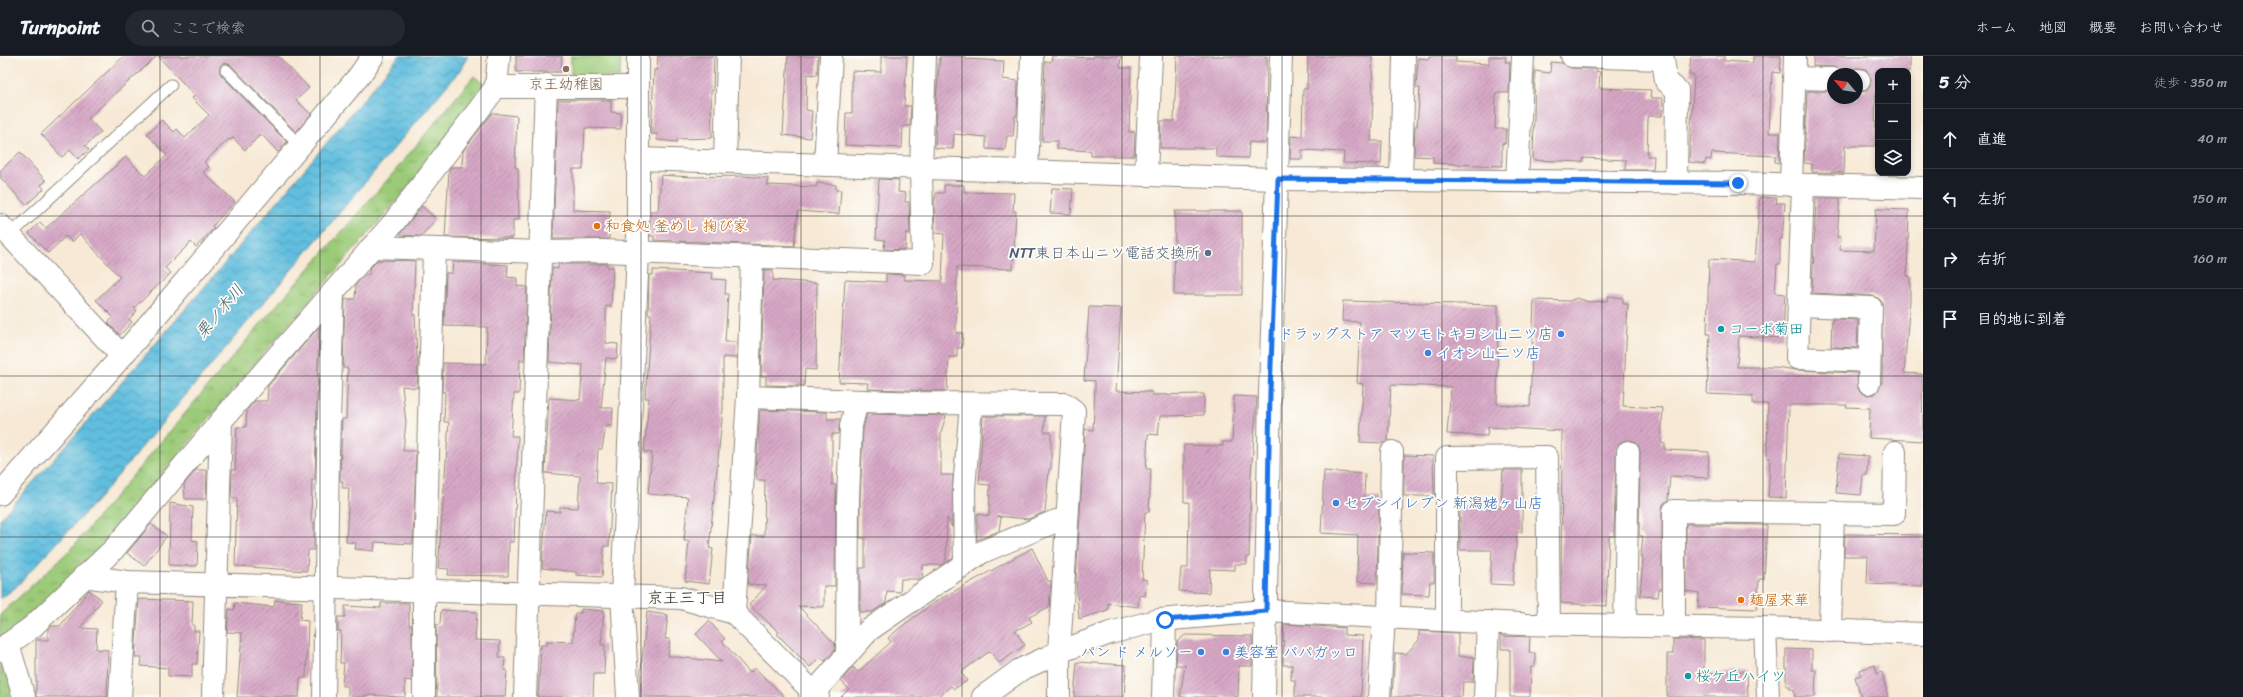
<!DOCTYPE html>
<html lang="ja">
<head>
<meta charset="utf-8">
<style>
	body { margin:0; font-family:Sriracha,"Klee One",sans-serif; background:#242831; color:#f1f3f6 }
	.controls { position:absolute; right:12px; top:12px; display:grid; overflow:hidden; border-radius:8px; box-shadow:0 2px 6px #0003 }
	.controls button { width:36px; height:36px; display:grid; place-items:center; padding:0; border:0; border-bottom:1px solid #363941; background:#171b24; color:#f1f3f6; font:20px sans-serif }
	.compass { position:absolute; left:1827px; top:12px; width:36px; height:36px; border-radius:50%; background:#171b24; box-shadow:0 2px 6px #0003; rotate:299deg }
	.stop { position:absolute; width:12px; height:12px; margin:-9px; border:3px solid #1a73e8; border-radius:50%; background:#fff }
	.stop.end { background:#1a73e8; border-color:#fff; box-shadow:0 1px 4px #0008 }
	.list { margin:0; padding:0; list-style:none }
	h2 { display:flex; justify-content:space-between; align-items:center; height:52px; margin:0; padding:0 16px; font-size:17px }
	h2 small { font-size:13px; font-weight:400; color:#9ea1a6 }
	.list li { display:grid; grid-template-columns:26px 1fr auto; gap:12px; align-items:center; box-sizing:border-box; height:60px; padding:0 16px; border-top:1px solid #363941 }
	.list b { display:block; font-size:15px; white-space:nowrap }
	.list em { font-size:13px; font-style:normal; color:#9ea1a6 }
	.icon { flex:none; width:22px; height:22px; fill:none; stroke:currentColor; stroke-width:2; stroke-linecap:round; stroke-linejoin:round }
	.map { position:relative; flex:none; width:1923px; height:641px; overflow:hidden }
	header { display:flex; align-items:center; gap:24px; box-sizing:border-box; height:56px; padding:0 20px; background:#171b24; border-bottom:1px solid #363941 }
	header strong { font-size:19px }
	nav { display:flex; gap:22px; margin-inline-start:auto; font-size:14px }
	.search { width:280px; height:36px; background:#242831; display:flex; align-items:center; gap:10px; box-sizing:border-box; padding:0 14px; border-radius:22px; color:#9ea1a6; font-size:15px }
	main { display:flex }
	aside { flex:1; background:#171b24 }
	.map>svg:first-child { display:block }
</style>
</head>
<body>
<header>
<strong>Turnpoint</strong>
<div class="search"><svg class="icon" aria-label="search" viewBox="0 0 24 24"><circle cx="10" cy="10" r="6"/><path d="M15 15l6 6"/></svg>ここで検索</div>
<nav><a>ホーム</a><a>地図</a><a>概要</a><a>お問い合わせ</a></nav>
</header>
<main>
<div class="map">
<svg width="1923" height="641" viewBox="0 0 1923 641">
	<defs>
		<pattern id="grass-tufts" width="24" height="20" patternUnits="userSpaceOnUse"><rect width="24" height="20" fill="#9bca78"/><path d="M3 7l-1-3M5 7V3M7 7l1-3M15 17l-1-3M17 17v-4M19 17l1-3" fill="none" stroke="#7fa463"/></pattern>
		<pattern id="park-dots" width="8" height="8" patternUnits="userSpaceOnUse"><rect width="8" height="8" fill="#9bca78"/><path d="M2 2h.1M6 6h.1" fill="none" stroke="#7fa463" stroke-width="1.8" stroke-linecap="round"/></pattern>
		<pattern id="water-waves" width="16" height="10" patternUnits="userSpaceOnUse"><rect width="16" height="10" fill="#60bede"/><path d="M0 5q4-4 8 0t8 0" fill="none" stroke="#4f9bb4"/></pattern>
		<pattern id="building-hatch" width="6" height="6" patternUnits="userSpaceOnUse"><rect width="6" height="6" fill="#d7a8c6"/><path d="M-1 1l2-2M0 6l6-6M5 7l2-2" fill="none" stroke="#af89a1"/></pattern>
	</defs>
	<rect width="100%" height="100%" fill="#fdfcf7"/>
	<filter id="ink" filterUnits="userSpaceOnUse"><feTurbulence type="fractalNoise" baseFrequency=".025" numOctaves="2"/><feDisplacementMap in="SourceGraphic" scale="8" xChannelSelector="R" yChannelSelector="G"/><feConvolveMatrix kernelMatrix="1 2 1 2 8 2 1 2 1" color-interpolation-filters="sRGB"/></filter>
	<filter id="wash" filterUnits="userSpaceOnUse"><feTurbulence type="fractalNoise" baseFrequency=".012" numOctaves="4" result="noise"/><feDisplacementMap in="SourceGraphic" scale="16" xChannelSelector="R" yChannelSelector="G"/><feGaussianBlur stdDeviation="0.9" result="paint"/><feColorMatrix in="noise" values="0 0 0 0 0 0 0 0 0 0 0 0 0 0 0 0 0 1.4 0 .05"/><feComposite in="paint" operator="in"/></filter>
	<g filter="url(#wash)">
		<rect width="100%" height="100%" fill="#f7e9d5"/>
		<polygon fill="url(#grass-tufts)" stroke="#637a52" points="474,20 486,30 402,139 262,299 127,460 77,516 0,585 0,559 70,494 262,266 389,122"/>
		<polygon fill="url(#park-dots)" stroke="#637a52" points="0,607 11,615 11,641 0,641"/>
		<polygon fill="#9bca78" stroke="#637a52" points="571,0 621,0 620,21 571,20"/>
		<path fill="url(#water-waves)" stroke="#467484" d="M399 0H468L460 14 99 442 15 532 0 543V463C137 312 269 157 399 0Z"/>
		<g id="blocks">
			<g fill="url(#building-hatch)">
				<polygon points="124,0 157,0 88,62 101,76 85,90 89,94 78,103 70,94 62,101 41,78"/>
				<polygon points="158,0 278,0 309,32 296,44 311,58 296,76 231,9 225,7 221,9 219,15 221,19 287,86 278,96 261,78 245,94 233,82 230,84 229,83 204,106 209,111 203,116 235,146 212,170 214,172 196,191 191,186 165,212 171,217 134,252 137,255 129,263 132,266 120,279 108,267 113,261 96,244 120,221 80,178 72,186 66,180 48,197 29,177 40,166 46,172 126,101 145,120 167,99 147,78 162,64 174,76 177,73 185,82 209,59 192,42 195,40"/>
				<polygon points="516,0 562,0 561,16 516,16"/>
				<polygon points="658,0 714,0 713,35 711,35 712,82 677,83 677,86 657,84 657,78 651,78 654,14 657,14"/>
				<polygon points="788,0 818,0 817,19 807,18 806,54 812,55 810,82 783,79"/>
				<polygon points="881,0 907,0 904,50 911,50 910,70 903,70 902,92 845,89 846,57 852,57 852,15 881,16"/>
				<polygon points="940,0 965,0 965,3 1004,5 1003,23 1018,25 1017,60 1015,60 1013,80 1007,80 1005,94 986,93 986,81 954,78 953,93 935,92 936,43"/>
				<polygon points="1052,0 1093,2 1093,0 1121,0 1120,12 1131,12 1129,76 1135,76 1134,100 1091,100 1091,95 1057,93 1057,85 1042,85 1045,5 1051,6"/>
				<polygon points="1177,0 1267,0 1266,87 1249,86 1248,102 1216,101 1216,92 1160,92 1161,65 1174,65"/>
				<polygon points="1308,0 1372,0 1373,45 1371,85 1382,85 1381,108 1343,107 1344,96 1302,94 1302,103 1290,103 1291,80 1302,81 1303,33 1307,33"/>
				<polygon points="1429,0 1456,0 1456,6 1489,8 1489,0 1506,1 1505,6 1510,6 1509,37 1496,37 1495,73 1506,73 1505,88 1502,87 1502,110 1433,107 1433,101 1414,100 1415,70 1417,70 1420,32 1416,32 1418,2 1429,3"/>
				<polygon points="1691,0 1724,0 1724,5 1753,7 1753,0 1781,0 1780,17 1772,16 1769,77 1780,77 1779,107 1775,106 1775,100 1712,97 1711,104 1706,103 1705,108 1689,106 1694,19 1689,19"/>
				<polygon points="1814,0 1910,0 1910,15 1876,15 1875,90 1845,90 1844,117 1812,116 1812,108 1804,107 1807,35 1833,35 1833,42 1857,42 1857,36 1866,35 1870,30 1871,24 1866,13 1859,12 1851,13 1844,18 1840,13 1834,11 1813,10"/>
				<polygon points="1551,6 1562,7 1571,12 1596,13 1596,15 1600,16 1599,32 1651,34 1650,42 1663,42 1662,60 1648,60 1647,100 1654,100 1653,114 1625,114 1626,104 1583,102 1583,106 1533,104 1535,15 1550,17"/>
				<polygon points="558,44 611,44 611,56 621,57 621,73 585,72 583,113 573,113 573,154 610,155 609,183 553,183"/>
				<polygon points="492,57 517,60 515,111 518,112 519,164 513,164 513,182 445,181 449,115 451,111 462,111 463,95"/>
				<polygon points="20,96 46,125 41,129 44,133 26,149 0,121 0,115"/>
				<polygon points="661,119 691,121 743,120 768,122 767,129 816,131 817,127 836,129 836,134 841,134 839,158 798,155 794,190 654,184 654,180 650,180 650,155 658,155"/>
				<polygon points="879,123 899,124 898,136 906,137 905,146 909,146 910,177 906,177 905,194 884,193 885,184 876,183"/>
				<polygon points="944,129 964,129 964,136 1014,137 1013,155 1016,155 1013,213 957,211 956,277 963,277 962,292 957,292 957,301 949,301 947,335 867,333 868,327 839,326 845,224 886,226 886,218 904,219 904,224 942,225 944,178 935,177 934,146 936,137 944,137"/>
				<polygon points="1052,132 1073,133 1071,158 1050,157"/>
				<polygon points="1760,141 1777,142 1776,147 1785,147 1782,183 1780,183 1780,208 1777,208 1775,237 1785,238 1783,282 1739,280 1737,311 1775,311 1796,314 1857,317 1858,333 1862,337 1868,339 1875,338 1882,327 1882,246 1878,242 1872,240 1812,237 1816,142 1840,142 1837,181 1841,181 1840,194 1874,195 1876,153 1909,154 1907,220 1910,220 1910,243 1904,317 1922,318 1923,385 1869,382 1870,352 1846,351 1847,349 1789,349 1786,442 1768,441 1770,402 1767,402 1768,348 1753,348 1753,340 1707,338 1710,278 1707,278 1709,203 1755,206"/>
				<polygon points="422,150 436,163 421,180 401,179 400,178"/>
				<polygon points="1175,155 1242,155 1242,239 1174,239"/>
				<polygon points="378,204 415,205 413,259 415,259 417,301 418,301 417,332 402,330 406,366 403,395 416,395 413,488 375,486 374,495 355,493 356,487 346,486 349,432 342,432 343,425 340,425 342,363 346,363 348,312 343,312 345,243 355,243 356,229 366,218 369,218 369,213"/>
				<polygon points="453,206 508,209 507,221 517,222 517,230 527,231 524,304 520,304 519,338 514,338 511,380 518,380 514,486 509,486 508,520 448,519 449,513 438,512 449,366 444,366 445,336 442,336 443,307 486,308 487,271 444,270 446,217 452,217"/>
				<polygon points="558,208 607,208 607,211 613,211 611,251 606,250 606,287 618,288 617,303 606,302 601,352 613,352 612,370 606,370 602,393 598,393 596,427 612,428 609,490 604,490 602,521 576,519 576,516 542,512 546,455 560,456 560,451 578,452 580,420 545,417 549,342 580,344 583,309 549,306 552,212 558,213"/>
				<polygon points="653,214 713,217 712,223 726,224 725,238 728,238 725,286 737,286 737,302 723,301 723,353 709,492 713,493 709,528 685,525 689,485 684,485 688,441 648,438 652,397 644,396 649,342 645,342 651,258 648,258 649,219 653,219"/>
				<polygon points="764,214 773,214 773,224 817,227 816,314 805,313 804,330 766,329 766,320 761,320"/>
				<polygon points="1608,240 1623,242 1623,248 1628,248 1623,350 1663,352 1661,387 1665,388 1665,394 1709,396 1708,422 1670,420 1668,444 1663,448 1662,455 1662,533 1659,533 1658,541 1640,540 1643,501 1641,500 1643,480 1639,480 1640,396 1639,390 1634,385 1628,384 1622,385 1616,396 1614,480 1609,480 1606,550 1561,547 1562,375 1488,371 1487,380 1447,378 1451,331 1391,329 1388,385 1384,387 1360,386 1363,328 1357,327 1360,266 1342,265 1343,245 1498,249 1497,348 1530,351 1534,244 1569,245 1577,242 1589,246 1607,245"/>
				<polygon points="1089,251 1121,252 1116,335 1152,336 1152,339 1204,338 1204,359 1160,360 1158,379 1148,378 1146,413 1151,413 1149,456 1145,456 1142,523 1147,524 1145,540 1139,539 1138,551 1108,547 1108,554 1079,563 1076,524 1085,373 1093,374 1095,332 1095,325 1084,324"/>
				<polygon points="1832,263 1858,264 1857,292 1831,291"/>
				<polygon points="319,271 315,424 312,424 311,466 314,466 314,494 308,494 307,515 235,510 237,442 231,442 232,414 235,414 237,371 246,371 247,354 255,345 267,345 268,330"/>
				<polygon points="1234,340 1257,341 1251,419 1249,501 1247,501 1247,508 1235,508 1235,514 1210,513 1209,537 1179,535 1181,512 1188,512 1189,446 1184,446 1184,389 1223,390 1223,386 1232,386"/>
				<polygon points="760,354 827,356 827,363 840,363 838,378 832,378 832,429 836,429 835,530 824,530 824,551 798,550 835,588 835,594 825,605 820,601 810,611 777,578 779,576 749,549 767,529 748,528 752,480 764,480 765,424 757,424 756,416"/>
				<polygon points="867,358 946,360 941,376 941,419 953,419 952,471 947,462 946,505 941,509 923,509 922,523 901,523 900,536 887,535 886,547 872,556 860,556 860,512 865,512 865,482 860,482 860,444 863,372"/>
				<polygon points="983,360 1045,360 1044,376 1051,376 1051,413 1049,413 1045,456 1028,463 997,460 1001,461 999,475 977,484 977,458 989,460 990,429 979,428"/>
				<polygon points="1839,398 1868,400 1867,419 1863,419 1861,439 1836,437"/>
				<polygon points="1404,399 1433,400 1434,440 1404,440"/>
				<polygon points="196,414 207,414 206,443 185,443 184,428"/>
				<polygon points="1503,414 1522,414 1522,476 1517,476 1513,529 1490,528 1492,494 1460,494 1460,452 1501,452"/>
				<polygon points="1324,415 1365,418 1364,442 1379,443 1377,527 1357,526 1358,479 1321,477"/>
				<polygon points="170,447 193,451 192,484 198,485 197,510 169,509"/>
				<polygon points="151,468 167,480 144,510 127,497"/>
				<polygon points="1686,468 1767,469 1764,523 1759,523 1757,553 1698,551 1699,537 1686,535"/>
				<polygon points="1845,478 1923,479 1923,530 1867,528 1868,500 1844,500"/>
				<polygon points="1032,492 1048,525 1051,525 1049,551 1029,561 1032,566 1015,575 1025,589 999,607 990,595 961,616 967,625 954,633 951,630 938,641 841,641 849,633 841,625 853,611 858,616 891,586 888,582 901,571 935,546"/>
				<polygon points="1403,496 1434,497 1434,526 1430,526 1429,539 1402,538"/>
				<polygon points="89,534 102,544 80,572 97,573 96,593 108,594 107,641 36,641 36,584 48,584 48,573 51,570 60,570"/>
				<polygon points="139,543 193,545 192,569 194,569 194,575 199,575 197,608 192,608 192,621 168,620 168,612 141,610 142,601 135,601"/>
				<polygon points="275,544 302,546 300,564 308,565 306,622 300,622 299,641 237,641 242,577 227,576 229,553 234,554 235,547 274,551"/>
				<polygon points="381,547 409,547 409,569 412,569 412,625 405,624 405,641 365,639 365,641 348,641 348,630 342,630 344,607 340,607 341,575 338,575 338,561 345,561 345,550 381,552"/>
				<polygon points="581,553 604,555 601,589 605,589 604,618 594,618 593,641 538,641 541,589 547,589 547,585 573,586 575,557 581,557"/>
				<polygon points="441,554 477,556 475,584 500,585 499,602 505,602 504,614 507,614 505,641 437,641 436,569 440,568"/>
				<polygon points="647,556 668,559 665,583 670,583 668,600 722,606 696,578 709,565 725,583 722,585 750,617 755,612 785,641 640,641 641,613"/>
				<polygon points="1284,568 1344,572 1344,579 1363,580 1361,641 1295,641 1295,624 1291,624 1292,609 1283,609"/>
				<polygon points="1419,575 1458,577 1458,600 1474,601 1473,626 1463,626 1462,641 1392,641 1395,597 1406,598 1419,584"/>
				<polygon points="1185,579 1252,580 1252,610 1239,610 1238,641 1180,641 1185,609 1176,609 1177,586"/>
				<polygon points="1501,580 1530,581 1529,597 1535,597 1535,611 1531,611 1530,641 1510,641 1510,593 1501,593"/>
				<polygon points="1673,583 1704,584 1704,618 1747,615 1748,641 1667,641 1667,598 1673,598"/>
				<polygon points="1786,593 1812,594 1812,614 1816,614 1815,641 1795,641 1794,633 1790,633 1790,630 1786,630"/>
				<polygon points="1077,606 1126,609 1124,641 1074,641"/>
				<polygon points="1875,609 1877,618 1882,616 1888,641 1861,641 1855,621 1861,619 1860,614"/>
			</g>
		</g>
	</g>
	<g filter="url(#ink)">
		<use href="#blocks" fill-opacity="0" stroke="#918a80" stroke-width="1"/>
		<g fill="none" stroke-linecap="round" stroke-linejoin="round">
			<defs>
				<g id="service">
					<polyline points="226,14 300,90"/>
					<polyline points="10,179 171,29"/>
				</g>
				<g id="minor">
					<polyline points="1572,0 1663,3 1666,25 1677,34 1676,127"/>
					<polyline points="1794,22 1833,23"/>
					<polyline points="1857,24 1859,24"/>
					<polyline points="496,31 499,0"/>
					<polyline points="637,103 1278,123 1738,127 1923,132"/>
					<polyline points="725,106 728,0"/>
					<polyline points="825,109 831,0"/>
					<polyline points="1027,116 1032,0"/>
					<polyline points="1146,119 1151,0"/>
					<polyline points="1401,124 1404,0"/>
					<polyline points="1517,125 1523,0"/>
					<polyline points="1791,129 1795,0"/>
					<polyline points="1803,129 1797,302 1869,305"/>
					<polyline points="0,169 122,300 359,20 373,0"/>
					<polyline points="372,191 542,196 602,195 923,207 921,113 925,0"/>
					<polyline points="1799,249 1871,252 1869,327"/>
					<polyline points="748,341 920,347 1065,348 1074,355 1059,596 1059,641"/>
					<polyline points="0,438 122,300"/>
					<polyline points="965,507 964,433 971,348"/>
					<polyline points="84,520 127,526 681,542 734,557 818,641"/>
					<polyline points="734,557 748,341 752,202"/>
					<polyline points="1389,561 1392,396"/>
					<polyline points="1447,564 1447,402 1547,401 1549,569"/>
					<polyline points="1625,570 1628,396"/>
					<polyline points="1674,571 1674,455 1894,458 1895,396"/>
					<polyline points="1765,572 1768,641"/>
					<polyline points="1830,575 1833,456"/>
					<polyline points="8,588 24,641"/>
					<polyline points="0,594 32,571 114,493 221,365 394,166 496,31 637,31"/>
					<polyline points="847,599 848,444 851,370 857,345"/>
					<polyline points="120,641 127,526"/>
					<polyline points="213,641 221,365"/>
					<polyline points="324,641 328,397 333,236"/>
					<polyline points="424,641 424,535 434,193"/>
					<polyline points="525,641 546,29"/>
					<polyline points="628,641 622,539 638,197 638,0"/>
					<polyline points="810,641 869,574 982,496 1056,465 1067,463"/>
					<polyline points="1163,641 1165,564"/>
					<polyline points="1264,641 1270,336 1281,0"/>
					<polyline points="1379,641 1384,561"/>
					<polyline points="1485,641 1488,566"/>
				</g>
				<polyline id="tertiary" points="983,641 1020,614 1059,596 1110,577 1159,564 1266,555 1520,568 1765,572 1923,578"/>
			</defs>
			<use href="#service" stroke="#918a80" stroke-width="13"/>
			<use href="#minor" stroke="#918a80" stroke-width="24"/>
			<use href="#tertiary" stroke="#918a80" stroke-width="24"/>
			<use href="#service" stroke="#fff" stroke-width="11"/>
			<use href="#minor" stroke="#fff" stroke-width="22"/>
			<use href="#tertiary" stroke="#fff" stroke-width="22"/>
		</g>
	</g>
	<g fill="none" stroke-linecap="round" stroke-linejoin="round" filter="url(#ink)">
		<polyline stroke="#1a73e8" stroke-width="5" points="1165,564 1266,555 1270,336 1278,123 1738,127"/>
	</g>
	<path fill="none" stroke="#2b2b2b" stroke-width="1" stroke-opacity="0.55" d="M160 0V641M320 0V641M481 0V641M641 0V641M801 0V641M962 0V641M1122 0V641M1282 0V641M1442 0V641M1602 0V641M1763 0V641M0 160H1923M0 320H1923M0 481H1923"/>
	<circle fill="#8d6e63" stroke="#fdfcf7" stroke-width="1.5" cx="566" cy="13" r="4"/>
	<g fill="#e8710a" stroke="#fdfcf7" stroke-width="1.5">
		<circle cx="597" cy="170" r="4"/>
		<circle cx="1741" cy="544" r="4"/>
	</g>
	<circle fill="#5c6f8a" stroke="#fdfcf7" stroke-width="1.5" cx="1208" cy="197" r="4"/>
	<g fill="#0f9aa8" stroke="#fdfcf7" stroke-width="1.5">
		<circle cx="1721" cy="273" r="4"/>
		<circle cx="1688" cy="620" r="4"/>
	</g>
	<g fill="#3f7fe0" stroke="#fdfcf7" stroke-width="1.5">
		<circle cx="1561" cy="278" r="4"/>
		<circle cx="1428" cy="297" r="4"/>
		<circle cx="1336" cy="447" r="4"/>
		<circle cx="1201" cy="596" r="4"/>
		<circle cx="1226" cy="596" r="4"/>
	</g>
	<g text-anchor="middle" stroke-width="3.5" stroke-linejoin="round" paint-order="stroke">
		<g font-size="15" fill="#785e54" stroke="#fdfcf7">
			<text x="566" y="33">京王幼稚園</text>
		</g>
		<g font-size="15" fill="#c56008" stroke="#fdfcf7" text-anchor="start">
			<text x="605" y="175">和食処 釜めし 掬び家</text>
			<text x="1749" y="549">麺屋来華</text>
		</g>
		<g font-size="15" fill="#4e5e75" stroke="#fdfcf7" text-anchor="end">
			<text x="1200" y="202">NTT東日本山ニツ電話交換所</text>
		</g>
		<g font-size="15" fill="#0d838f" stroke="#fdfcf7" text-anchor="start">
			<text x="1729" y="278">コーポ菊田</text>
			<text x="1696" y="625">桜ケ丘ハイツ</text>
		</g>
		<g font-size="15" fill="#366cbe" stroke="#fdfcf7" text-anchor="start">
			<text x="1553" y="283" text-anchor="end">ドラッグストア マツモトキヨシ山二ツ店</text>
			<text x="1436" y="302">イオン山二ツ店</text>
			<text x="1344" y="452">セブンイレブン 新潟姥ヶ山店</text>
			<text x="1193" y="601" text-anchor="end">パン ド メルソー</text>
			<text x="1234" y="601">美容室 パパガッロ</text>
		</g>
		<g font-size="16" font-style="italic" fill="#3e5e6a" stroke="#fdfcf7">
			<text transform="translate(219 255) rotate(-50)" y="6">栗ノ木川</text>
		</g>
		<g font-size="16" fill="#2b2b2b" stroke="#fdfcf7">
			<text x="687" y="547">京王三丁目</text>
		</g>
	</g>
</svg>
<div class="controls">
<button>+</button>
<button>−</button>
<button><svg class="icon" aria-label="layers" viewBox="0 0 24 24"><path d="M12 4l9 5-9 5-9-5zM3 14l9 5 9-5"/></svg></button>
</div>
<svg class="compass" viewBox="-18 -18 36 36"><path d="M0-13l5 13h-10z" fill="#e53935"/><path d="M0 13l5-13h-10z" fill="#9ea1a6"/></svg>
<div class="stop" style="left:1165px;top:564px"></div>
<div class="stop end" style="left:1738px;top:127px"></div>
</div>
<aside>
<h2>5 分<small>徒歩 · 350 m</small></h2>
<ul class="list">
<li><svg class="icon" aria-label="ahead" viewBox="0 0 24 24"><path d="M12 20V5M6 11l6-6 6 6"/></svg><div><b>直進</b></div><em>40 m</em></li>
<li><svg class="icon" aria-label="left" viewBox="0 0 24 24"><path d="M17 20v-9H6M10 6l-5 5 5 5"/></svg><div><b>左折</b></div><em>150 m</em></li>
<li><svg class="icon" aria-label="right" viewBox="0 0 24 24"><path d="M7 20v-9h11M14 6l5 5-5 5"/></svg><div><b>右折</b></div><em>160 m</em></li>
<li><svg class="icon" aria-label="arrive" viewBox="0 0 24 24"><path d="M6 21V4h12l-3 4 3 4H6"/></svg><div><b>目的地に到着</b></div></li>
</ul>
</aside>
</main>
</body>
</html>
